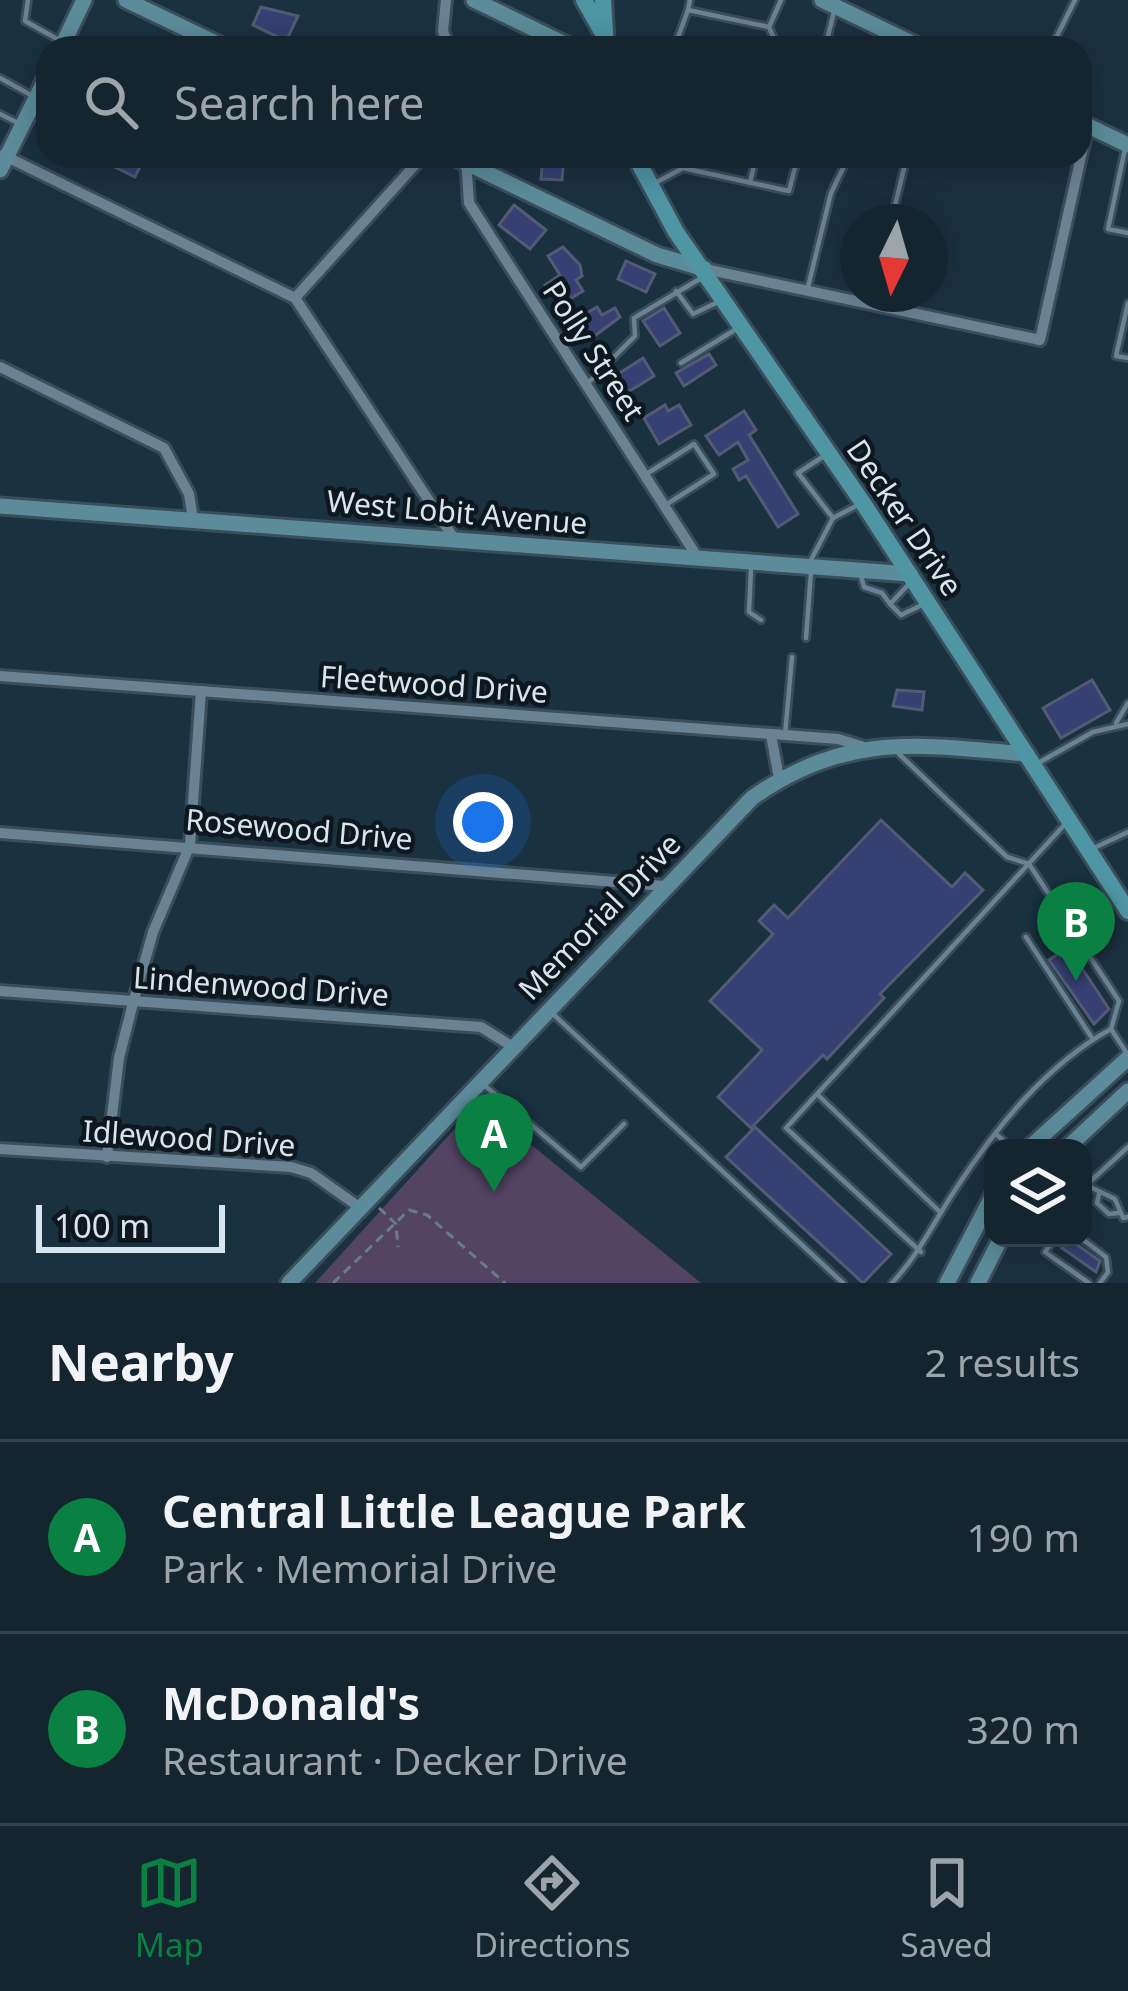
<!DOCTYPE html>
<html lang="en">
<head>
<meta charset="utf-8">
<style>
	body { margin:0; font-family:"Noto Sans",sans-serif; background:#1d2d38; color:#f1f3f6 }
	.controls { position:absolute; right:36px; bottom:36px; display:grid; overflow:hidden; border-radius:24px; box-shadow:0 6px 30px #0003 }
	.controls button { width:108px; height:108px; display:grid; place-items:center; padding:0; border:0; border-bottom:3px solid #33424c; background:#142530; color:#f1f3f6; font:60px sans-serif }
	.compass { position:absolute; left:840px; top:204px; width:108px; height:108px; border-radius:50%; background:#142530; box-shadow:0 6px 30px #0003; rotate:185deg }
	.scale { position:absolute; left:36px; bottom:30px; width:189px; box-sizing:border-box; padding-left:12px; border:6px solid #d7e5ef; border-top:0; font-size:33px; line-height:42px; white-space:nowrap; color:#d7e5ef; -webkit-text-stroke:9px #0e171e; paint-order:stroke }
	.you { position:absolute; left:483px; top:822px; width:42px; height:42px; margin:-30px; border:9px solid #fff; border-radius:50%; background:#1a73e8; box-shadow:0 0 0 18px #1a73e833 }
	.badge { display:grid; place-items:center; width:78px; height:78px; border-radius:50%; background:#0b8043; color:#fff; font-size:39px; font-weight:700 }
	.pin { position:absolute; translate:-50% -99px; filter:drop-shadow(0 3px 6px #0008) }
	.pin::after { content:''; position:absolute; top:63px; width:42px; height:36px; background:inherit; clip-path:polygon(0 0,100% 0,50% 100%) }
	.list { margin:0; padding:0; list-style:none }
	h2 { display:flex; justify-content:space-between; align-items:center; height:156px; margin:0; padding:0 48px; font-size:51px }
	h2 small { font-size:39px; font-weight:400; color:#9da5ab }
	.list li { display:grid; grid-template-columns:78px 1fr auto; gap:36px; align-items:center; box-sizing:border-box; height:192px; padding:0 48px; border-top:3px solid #33424c }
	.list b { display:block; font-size:45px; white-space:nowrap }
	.list p { margin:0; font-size:39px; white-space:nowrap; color:#9da5ab }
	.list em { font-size:39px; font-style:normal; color:#9da5ab }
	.icon { flex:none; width:66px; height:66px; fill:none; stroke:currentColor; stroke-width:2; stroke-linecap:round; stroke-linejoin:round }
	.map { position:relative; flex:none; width:1128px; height:1283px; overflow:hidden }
	.search { position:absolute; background:#142530; box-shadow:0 6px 30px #0003; left:36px; right:36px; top:36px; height:132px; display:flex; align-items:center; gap:30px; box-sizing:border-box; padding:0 42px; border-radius:36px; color:#9da5ab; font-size:45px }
	.sheet { height:540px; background:#142530 }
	nav { display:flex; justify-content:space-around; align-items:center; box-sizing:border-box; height:168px; border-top:3px solid #33424c; background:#142530; font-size:33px; color:#9da5ab }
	nav a { display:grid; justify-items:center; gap:6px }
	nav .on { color:#0b8043 }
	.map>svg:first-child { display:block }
</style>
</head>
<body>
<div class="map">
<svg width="1128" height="1283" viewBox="0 0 1128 1283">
	<rect width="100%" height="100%" fill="#1a3140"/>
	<polygon fill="#544464" points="479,1102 701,1283 315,1283"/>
	<g fill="#364072" stroke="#545a73" stroke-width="3">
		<polygon points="261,7 298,16 286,41 253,25"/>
		<polygon points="92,156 145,156 135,177"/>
		<polygon points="543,156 564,156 562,180 541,179"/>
		<polygon points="514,205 546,230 530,249 499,225"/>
		<polygon points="563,247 580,265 582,276 576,280 583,291 560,305 545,285 560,275 548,256"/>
		<polygon points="626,261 655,274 646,292 618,279"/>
		<polygon points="597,307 602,315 615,308 620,317 588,341 584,334 579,338 575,320"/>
		<polygon points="664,308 680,333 660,346 643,321"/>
		<polygon points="709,354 716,365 684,386 676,373"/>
		<polygon points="643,358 654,376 623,395 612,378"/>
		<polygon points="665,405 668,411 679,405 691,425 659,444 644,418"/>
		<polygon points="744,411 756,430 749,435 798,514 778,527 746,476 739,480 733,469 748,460 738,442 719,455 706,436"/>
		<polygon points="1092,680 1110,710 1061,738 1043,708"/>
		<polygon points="897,690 924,692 922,710 893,706"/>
		<polygon points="881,820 952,887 965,873 983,890 880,994 884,998 827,1059 823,1055 751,1128 718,1097 762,1050 710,1001 773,934 759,921 774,905 788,918"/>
		<polygon points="1068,947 1109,1009 1094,1024 1049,960"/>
		<polygon points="755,1127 891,1254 863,1283 726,1157"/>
		<polygon points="1069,1239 1100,1261 1096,1272 1062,1248"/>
	</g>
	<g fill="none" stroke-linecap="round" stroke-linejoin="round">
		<defs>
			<g id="lane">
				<polyline points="28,0 25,21 59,40"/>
				<polyline points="690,0 688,10 769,27"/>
				<polyline points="674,48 688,10"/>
				<polyline points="778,48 769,27 781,0"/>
				<polyline points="825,48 834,12"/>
				<polyline points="1051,48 1075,0"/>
				<polyline points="0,78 31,95"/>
				<polyline points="0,114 16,122"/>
				<polyline points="1125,149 1108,229 1128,233"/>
				<polyline points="940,156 961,160 967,156"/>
				<polyline points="655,183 683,168 789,191 798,156"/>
				<polyline points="750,183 756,156"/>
				<polyline points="891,222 907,156"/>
				<polyline points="808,287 831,193 849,156"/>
				<polyline points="676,291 693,314 716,303"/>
				<polyline points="1128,303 1116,356 1128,358"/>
				<polyline points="681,363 738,328"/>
				<polyline points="586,385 635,336 634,318 703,277"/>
				<polyline points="824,456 798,473 833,518"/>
				<polyline points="648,473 694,444 714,474 664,506"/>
				<polyline points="811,560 833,518 860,504"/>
				<polyline points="751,569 749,612 761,620"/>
				<polyline points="861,576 864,587 882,593 890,604 909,584"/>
				<polyline points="890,604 901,615 924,604"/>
				<polyline points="806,638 811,572"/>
				<polyline points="1116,723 1128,703"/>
				<polyline points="785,735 792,657"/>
				<polyline points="899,754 1007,857 1029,864 1119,1001 1111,1029 1128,1055"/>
				<polyline points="1040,762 1093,732 1128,724"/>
				<polyline points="1096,847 1128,832"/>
				<polyline points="1026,937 1092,1038"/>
				<polyline points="553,1014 843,1283"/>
				<polyline points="484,1085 581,1167 624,1124"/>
				<polyline points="816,1095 786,1128 921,1252"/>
				<polyline points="996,1134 1012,1148"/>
				<polyline points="1086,1185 1115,1199 1123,1218 1128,1217"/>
				<polyline points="1083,1188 1128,1147"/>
				<polyline points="1099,1194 1097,1203 1109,1214 1119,1213"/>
				<polyline points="940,1212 817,1094 1067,822"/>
				<polyline points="1055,1238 1045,1252 1089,1283"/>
				<polyline points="1081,1238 1106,1257 1108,1272 1100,1283"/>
				<path d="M892 1283C919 1254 934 1222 955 1190 996 1127 1046 1065 1111 1029"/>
			</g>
			<g id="street">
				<polyline points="446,0 443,31 449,48"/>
				<polyline points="3,155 295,298 455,540"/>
				<polyline points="466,159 469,203 698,558"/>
				<polyline points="705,269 1040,340 1088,125"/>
				<polyline points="295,298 423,156"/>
				<polyline points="0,367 164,448 189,494 193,519"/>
				<polyline points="0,676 838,739 864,747"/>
				<polyline points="771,735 779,778"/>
				<polyline points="0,833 665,886"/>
				<polyline points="0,991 481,1027 513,1047"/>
				<polyline points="0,1149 291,1167 311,1173 362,1209"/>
				<polyline points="107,1157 119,1058 133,1003 153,932 190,845 201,691"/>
			</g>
			<g id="secondary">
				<polyline points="126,0 226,48"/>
				<polyline points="474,0 573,48"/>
				<polyline points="822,0 922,48"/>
				<polyline points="61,48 84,0"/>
				<polyline points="1080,122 1128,145"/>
				<polyline points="452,156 657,255 705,269"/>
				<polyline points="0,170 48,74"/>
				<polyline points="0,506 910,574"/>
				<polyline points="1029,1148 1128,1058"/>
				<polyline points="1067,1148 1128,1091"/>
				<path d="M289 1283 752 798C847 731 919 745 1027 754"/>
				<polyline points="947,1283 993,1195"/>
				<polyline points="978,1283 1001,1238"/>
			</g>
			<g id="primary">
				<polyline points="584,0 601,30"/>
				<polyline points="603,0 606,48"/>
				<polyline points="635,156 676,232 863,503 1128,911"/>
			</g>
		</defs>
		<use href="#lane" stroke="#3a4d5a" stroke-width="10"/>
		<use href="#street" stroke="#3a4d5a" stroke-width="16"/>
		<use href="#secondary" stroke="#3a4d5a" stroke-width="21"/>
		<use href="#primary" stroke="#3a4d5a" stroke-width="22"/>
		<g stroke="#697c89" stroke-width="3" stroke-dasharray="9 6" stroke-linecap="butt">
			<polyline points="379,1208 396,1224 398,1247"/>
			<polyline points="333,1283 409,1210 427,1215 505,1283"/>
		</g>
		<use href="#lane" stroke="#698294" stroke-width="4.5"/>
		<use href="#street" stroke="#698294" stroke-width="10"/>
		<use href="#secondary" stroke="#5c8c9c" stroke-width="15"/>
		<use href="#primary" stroke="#4f95a4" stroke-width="16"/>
	</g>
	<g text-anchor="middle" stroke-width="9" stroke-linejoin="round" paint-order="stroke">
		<g font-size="30" fill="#d7e5ef" stroke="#0e171e">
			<text transform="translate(593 351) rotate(57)" y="10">Polly Street</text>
			<text transform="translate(457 513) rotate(5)" y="10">West Lobit Avenue</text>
			<text transform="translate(904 518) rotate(56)" y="10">Decker Drive</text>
			<text transform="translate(434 685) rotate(4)" y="10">Fleetwood Drive</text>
			<text transform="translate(299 830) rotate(5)" y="10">Rosewood Drive</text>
			<text transform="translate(600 917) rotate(-46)" y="10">Memorial Drive</text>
			<text transform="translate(261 987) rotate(4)" y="10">Lindenwood Drive</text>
			<text transform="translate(189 1139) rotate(4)" y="10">Idlewood Drive</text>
		</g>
	</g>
</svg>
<div class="controls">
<button><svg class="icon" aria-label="layers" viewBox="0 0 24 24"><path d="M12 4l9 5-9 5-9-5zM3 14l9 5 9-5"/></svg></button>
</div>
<svg class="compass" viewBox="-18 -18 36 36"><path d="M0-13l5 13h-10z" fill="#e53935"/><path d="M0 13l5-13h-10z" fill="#9da5ab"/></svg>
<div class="scale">100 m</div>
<div class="you"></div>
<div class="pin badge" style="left:494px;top:1192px">A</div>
<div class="pin badge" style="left:1076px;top:981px">B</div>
<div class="search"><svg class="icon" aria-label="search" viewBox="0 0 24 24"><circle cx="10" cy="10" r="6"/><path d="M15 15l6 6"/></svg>Search here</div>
</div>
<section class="sheet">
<h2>Nearby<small>2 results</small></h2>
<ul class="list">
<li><span class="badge">A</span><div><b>Central Little League Park</b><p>Park · Memorial Drive</p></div><em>190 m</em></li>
<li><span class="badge">B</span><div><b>McDonald's</b><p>Restaurant · Decker Drive</p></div><em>320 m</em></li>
</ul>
</section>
<nav>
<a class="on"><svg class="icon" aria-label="map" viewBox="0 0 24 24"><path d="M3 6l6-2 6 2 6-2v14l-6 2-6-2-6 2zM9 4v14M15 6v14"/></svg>Map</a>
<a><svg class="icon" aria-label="directions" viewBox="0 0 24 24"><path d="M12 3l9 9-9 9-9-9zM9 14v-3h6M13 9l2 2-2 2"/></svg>Directions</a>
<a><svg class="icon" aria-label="saved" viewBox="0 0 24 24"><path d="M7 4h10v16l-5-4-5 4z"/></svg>Saved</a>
</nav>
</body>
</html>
